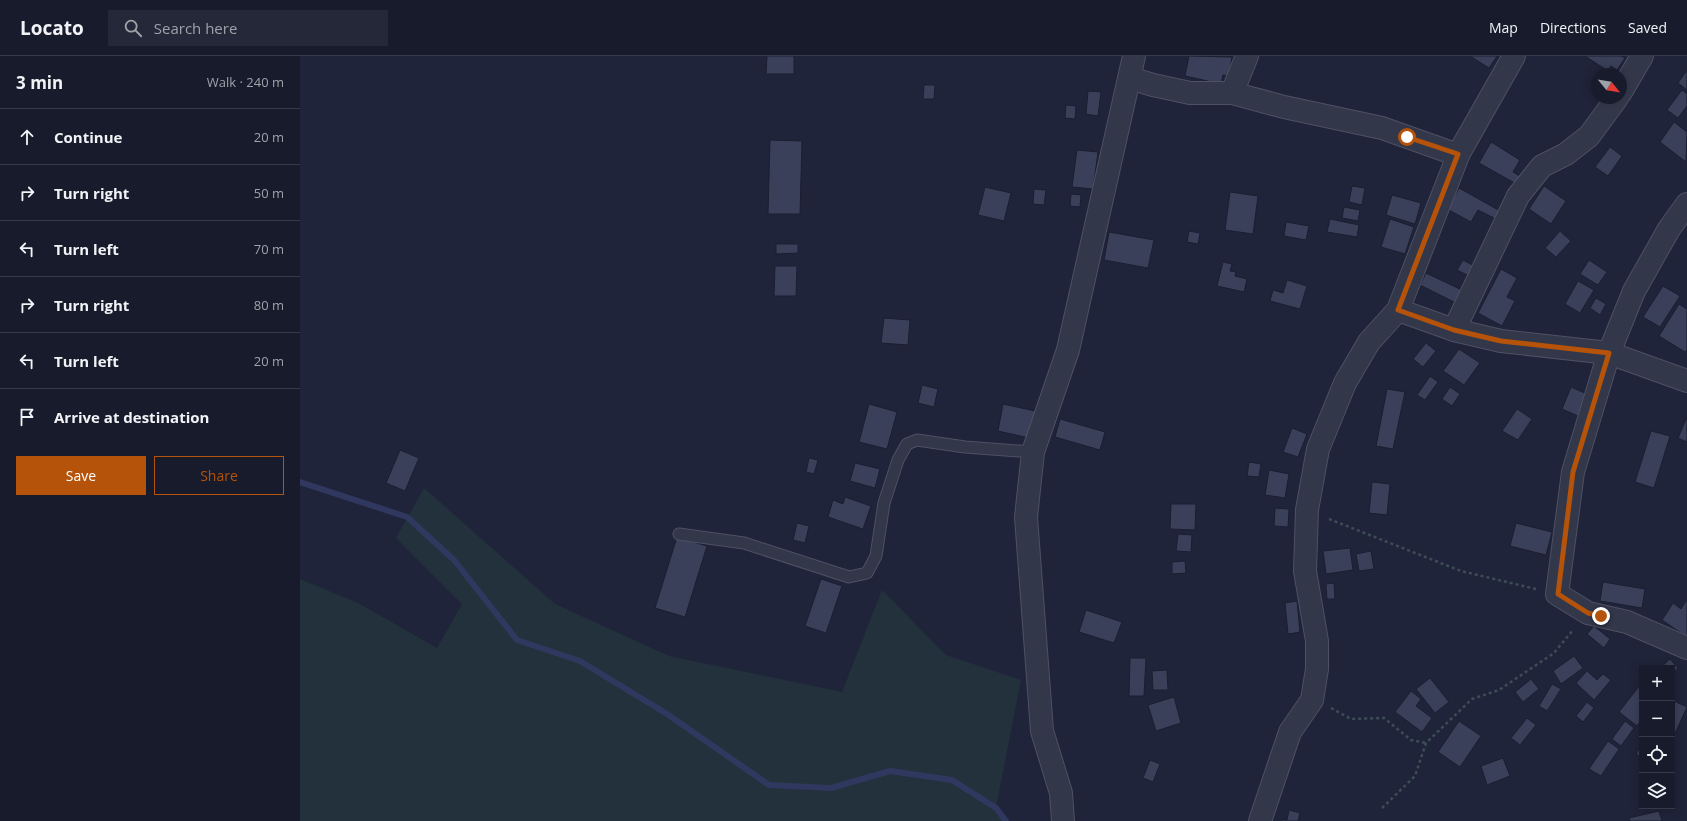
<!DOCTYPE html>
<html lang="en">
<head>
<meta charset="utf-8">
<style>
	body { margin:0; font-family:"Open Sans",sans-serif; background:#252838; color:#f1f3f6 }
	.controls { position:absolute; right:12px; bottom:12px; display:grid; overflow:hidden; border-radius:0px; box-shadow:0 2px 10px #0003 }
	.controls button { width:36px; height:36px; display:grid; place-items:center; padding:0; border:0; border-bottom:1px solid #363948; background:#181b2c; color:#f1f3f6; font:20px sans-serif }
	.compass { position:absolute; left:1291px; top:12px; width:36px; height:36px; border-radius:50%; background:#181b2c; box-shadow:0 2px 10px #0003; rotate:120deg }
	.stop { position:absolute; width:12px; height:12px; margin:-9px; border:3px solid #b45309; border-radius:50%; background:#fff }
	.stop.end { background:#b45309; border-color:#fff; box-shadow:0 1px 4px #0008 }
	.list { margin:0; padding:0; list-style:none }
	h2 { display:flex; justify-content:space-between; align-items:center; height:52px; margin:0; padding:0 16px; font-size:17px }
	h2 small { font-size:13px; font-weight:400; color:#9fa1a9 }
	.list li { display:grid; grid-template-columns:26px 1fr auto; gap:12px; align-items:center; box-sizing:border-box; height:56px; padding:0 16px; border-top:1px solid #363948 }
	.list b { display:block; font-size:15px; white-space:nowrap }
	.list em { font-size:13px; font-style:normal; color:#9fa1a9 }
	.actions { display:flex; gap:8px; padding:12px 16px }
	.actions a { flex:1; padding:9px 0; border:1px solid #b45309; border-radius:0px; text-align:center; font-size:14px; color:#b45309 }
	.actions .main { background:#b45309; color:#fff }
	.icon { flex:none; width:22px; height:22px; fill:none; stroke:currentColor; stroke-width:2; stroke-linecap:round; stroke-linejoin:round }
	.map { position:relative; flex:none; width:1387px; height:765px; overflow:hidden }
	header { display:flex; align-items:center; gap:24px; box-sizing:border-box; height:56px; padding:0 20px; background:#181b2c; border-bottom:1px solid #363948 }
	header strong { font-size:19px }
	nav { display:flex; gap:22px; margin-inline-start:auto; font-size:14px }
	.search { width:280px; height:36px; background:#252838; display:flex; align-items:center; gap:10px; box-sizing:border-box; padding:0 14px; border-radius:0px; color:#9fa1a9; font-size:15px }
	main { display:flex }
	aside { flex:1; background:#181b2c }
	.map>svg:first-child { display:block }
</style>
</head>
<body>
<header>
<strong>Locato</strong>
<div class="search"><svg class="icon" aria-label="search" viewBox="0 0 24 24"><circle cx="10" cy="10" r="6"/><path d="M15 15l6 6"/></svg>Search here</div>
<nav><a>Map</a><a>Directions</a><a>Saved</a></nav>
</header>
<main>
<aside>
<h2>3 min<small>Walk · 240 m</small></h2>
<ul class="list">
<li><svg class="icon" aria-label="ahead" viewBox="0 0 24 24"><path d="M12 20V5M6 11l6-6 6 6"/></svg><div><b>Continue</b></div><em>20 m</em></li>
<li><svg class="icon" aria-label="right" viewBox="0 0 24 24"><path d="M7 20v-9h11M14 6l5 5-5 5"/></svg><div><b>Turn right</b></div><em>50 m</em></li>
<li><svg class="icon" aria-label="left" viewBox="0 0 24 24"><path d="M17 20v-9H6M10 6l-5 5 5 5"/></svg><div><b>Turn left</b></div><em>70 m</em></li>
<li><svg class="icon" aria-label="right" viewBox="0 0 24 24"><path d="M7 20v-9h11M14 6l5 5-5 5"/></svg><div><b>Turn right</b></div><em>80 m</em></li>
<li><svg class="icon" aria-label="left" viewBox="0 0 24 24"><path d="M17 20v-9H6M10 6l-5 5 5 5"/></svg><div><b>Turn left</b></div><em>20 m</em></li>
<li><svg class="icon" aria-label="arrive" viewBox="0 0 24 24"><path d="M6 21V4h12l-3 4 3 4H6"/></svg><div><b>Arrive at destination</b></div></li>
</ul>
<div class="actions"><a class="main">Save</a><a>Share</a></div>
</aside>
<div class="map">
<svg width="1387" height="765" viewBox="0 0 1387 765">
	<rect width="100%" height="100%" fill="#20243a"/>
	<polygon fill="#22313b" points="124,432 255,548 369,600 542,636 582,534 646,599 721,624 696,751 706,765 0,765 0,523 58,547 137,592 162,548 96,482"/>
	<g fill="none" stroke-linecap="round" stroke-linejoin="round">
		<polyline stroke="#303860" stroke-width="6" points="0,426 107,461 154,504 217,584 280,605 367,658 469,729 531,732 590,715 652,724 696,752 706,765"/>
	</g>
	<g fill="#3b405a" stroke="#1b1e30">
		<polygon points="467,0 494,0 494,18 466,18"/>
		<polygon points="889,0 932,1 929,20 923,19 921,28 885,20"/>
		<polygon points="1170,0 1197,0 1189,12"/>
		<polygon points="1285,0 1321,0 1325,2 1317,14 1311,10 1308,15"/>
		<polygon points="1387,14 1387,34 1378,27"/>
		<polygon points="624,29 635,29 634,43 623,43"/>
		<polygon points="1382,34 1387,38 1387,50 1378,62 1367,54"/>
		<polygon points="788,35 801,36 798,60 786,58"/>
		<polygon points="766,49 776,50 775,63 765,62"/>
		<polygon points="1374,66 1387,76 1386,106 1360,86"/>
		<polygon points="470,84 502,85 500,158 468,158"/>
		<polygon points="1191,86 1220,104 1213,116 1223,122 1218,129 1179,107"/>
		<polygon points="1310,91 1322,100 1308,120 1295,111"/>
		<polygon points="777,94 798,96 793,133 772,131"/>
		<polygon points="1052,130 1065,132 1062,149 1049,146"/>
		<polygon points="1244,130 1266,145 1251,168 1229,153"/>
		<polygon points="685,131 711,137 704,165 678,159"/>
		<polygon points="1159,132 1202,156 1198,164 1178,154 1171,166 1147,153"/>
		<polygon points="734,133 746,134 744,149 733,148"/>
		<polygon points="930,136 958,140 953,178 925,174"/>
		<polygon points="771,138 781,139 780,151 770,150"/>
		<polygon points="1092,139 1121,147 1115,168 1086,159"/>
		<polygon points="1044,151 1060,154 1058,165 1042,162"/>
		<polygon points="1030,163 1059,169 1057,181 1027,176"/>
		<polygon points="1090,163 1114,171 1105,198 1081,191"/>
		<polygon points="986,166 1009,170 1006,184 984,180"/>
		<polygon points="889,175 900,177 898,188 887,186"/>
		<polygon points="1260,175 1271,185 1256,201 1245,192"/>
		<polygon points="809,176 854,184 848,212 804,204"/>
		<polygon points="476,188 498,188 498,197 476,198"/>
		<polygon points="1163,204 1174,210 1169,220 1157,214"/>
		<polygon points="1289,204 1307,216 1298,229 1280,218"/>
		<polygon points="923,206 932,208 930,215 936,216 935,220 947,223 944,236 917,230"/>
		<polygon points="475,210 497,210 496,240 474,240"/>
		<polygon points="1201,213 1217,222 1207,241 1215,245 1202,270 1178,257"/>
		<polygon points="1126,217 1166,236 1160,249 1120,229"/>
		<polygon points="987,224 1007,230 1000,253 970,245 973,234 983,237"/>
		<polygon points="1278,225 1294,234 1280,257 1265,248"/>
		<polygon points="1363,230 1380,240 1360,271 1343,261"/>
		<polygon points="1296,242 1306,248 1300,259 1290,252"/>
		<polygon points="1379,248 1387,253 1387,294 1385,296 1359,280"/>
		<polygon points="584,262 610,264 608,289 581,287"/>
		<polygon points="1126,287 1136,295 1123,311 1113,303"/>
		<polygon points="1159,293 1180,307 1164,329 1143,315"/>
		<polygon points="1130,320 1138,326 1125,344 1117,339"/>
		<polygon points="622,329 638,333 634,351 618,347"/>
		<polygon points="1150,331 1160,338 1152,350 1142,343"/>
		<polygon points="1271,331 1287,338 1278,360 1262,353"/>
		<polygon points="1087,333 1105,336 1093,393 1076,390"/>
		<polygon points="569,348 597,356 587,393 559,386"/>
		<polygon points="703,348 735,355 729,382 698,375"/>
		<polygon points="1217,353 1232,363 1218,384 1202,375"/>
		<polygon points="1387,361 1387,386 1378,382"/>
		<polygon points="760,363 805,376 800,394 755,381"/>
		<polygon points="992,372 1007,378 998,401 983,396"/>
		<polygon points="1351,375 1370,380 1354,432 1335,426"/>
		<polygon points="100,394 119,402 105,435 86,427"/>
		<polygon points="509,402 518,404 514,418 506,416"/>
		<polygon points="949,406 961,408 959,421 947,420"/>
		<polygon points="555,407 580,413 575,432 550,425"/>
		<polygon points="969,414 989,418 985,442 965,439"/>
		<polygon points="1072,426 1090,428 1087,459 1069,457"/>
		<polygon points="545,441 571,450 563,473 528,461 533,444 543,448"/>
		<polygon points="871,448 896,448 895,474 870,473"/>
		<polygon points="975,452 989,453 988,471 974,470"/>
		<polygon points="497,467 509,470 505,487 493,484"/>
		<polygon points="1216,467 1252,476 1246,499 1210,490"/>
		<polygon points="878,478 892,479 891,496 876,495"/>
		<polygon points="377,481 407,490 385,561 355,552"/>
		<polygon points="1050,492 1053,514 1026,518 1023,495"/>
		<polygon points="1071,495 1074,513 1059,515 1056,498"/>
		<polygon points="885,505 886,517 872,518 872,506"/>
		<polygon points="521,523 542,530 526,577 505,570"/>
		<polygon points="1303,526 1345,533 1342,552 1300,545"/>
		<polygon points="1034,527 1035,543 1027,543 1026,528"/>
		<polygon points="1387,543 1387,581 1362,564 1373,547 1381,553"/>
		<polygon points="997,545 1000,576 988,578 985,547"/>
		<polygon points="786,554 822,566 814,587 779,576"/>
		<polygon points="1294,570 1310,583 1304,592 1287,578"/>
		<polygon points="1274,600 1283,612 1261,628 1253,615"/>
		<polygon points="830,602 846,602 844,640 829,640"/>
		<polygon points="1370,603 1378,612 1372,618 1372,612 1360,612"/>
		<polygon points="867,614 868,634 853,634 852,615"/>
		<polygon points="1287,615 1297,624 1303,618 1311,624 1294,644 1276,627"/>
		<polygon points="1130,622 1149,646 1135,657 1116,633"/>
		<polygon points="1231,623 1239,633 1223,646 1215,636"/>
		<polygon points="1252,628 1261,633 1247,655 1239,650"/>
		<polygon points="1340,629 1342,630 1342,663 1337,670 1319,656"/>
		<polygon points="1111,635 1121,643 1116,650 1132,662 1122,676 1095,656"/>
		<polygon points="874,641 881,667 856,675 848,649"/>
		<polygon points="1372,644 1387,651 1374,680 1372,679"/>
		<polygon points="1287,646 1294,652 1283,666 1276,660"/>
		<polygon points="1227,662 1236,669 1220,689 1211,682"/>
		<polygon points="1159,665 1181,680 1160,711 1138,696"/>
		<polygon points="1325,665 1334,672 1321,690 1312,683"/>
		<polygon points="1308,685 1319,693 1301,720 1289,713"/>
		<polygon points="1342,688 1342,702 1336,698"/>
		<polygon points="1203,702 1210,720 1187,729 1181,710"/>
		<polygon points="850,704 860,708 853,726 843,722"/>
		<polygon points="989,754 1000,757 998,765 981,765 982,763 987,764"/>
		<polygon points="1359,755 1362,765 1330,765 1329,762"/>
	</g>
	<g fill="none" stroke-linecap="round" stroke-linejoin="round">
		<defs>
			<polyline id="lane" points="379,478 444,487 549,521 567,517 576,500 584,447 598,404 607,388 617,384 665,391 733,396"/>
			<g id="street">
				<polyline points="830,22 853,29 890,37 932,37 984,51 1082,72 1158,99"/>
				<polyline points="1321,36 1342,0"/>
				<polyline points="932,37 947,0"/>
				<polyline points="1387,148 1369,173 1334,235 1309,297 1273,416 1257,538 1288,557 1327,566 1387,592"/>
				<polyline points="1098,254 1154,274 1201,285 1309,297 1387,325"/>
				<polyline points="1154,274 1218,140 1242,110 1266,98 1289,80 1317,42"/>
				<polyline points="763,765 761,737 742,675 726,461 733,396 768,294 834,0"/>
				<polyline points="960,765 990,676 1012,644 1017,613 1017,585 1005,515 1007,454 1018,393 1045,327 1069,286 1098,254 1159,97 1214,0"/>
			</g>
		</defs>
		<use href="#lane" stroke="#4e5164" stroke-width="13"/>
		<use href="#street" stroke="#4e5164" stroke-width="24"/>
		<g stroke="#3c4d55" stroke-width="2.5" stroke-dasharray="3 3" stroke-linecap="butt">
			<polyline points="1029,463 1161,515 1236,533"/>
			<polyline points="1031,652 1051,663 1084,662 1111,684 1126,687"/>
			<polyline points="1082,752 1115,720 1126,687 1172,643 1199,634 1254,597 1273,574"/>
		</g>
		<use href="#lane" stroke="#33374a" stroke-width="11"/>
		<use href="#street" stroke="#33374a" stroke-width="22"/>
	</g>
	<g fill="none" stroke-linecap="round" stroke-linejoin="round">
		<polyline stroke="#b45309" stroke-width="5" points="1107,81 1158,98 1098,254 1154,274 1201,285 1309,297 1273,416 1258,538 1288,557 1301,560"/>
	</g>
</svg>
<div class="controls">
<button>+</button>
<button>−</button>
<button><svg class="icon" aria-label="locate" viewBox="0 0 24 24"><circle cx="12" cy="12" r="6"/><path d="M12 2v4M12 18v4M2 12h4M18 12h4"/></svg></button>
<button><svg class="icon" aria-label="layers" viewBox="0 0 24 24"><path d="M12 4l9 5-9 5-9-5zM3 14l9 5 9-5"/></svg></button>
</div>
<svg class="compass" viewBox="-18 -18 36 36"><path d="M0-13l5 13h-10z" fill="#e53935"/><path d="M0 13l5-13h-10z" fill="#9fa1a9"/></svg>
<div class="stop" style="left:1107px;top:81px"></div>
<div class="stop end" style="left:1301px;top:560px"></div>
</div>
</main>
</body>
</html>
